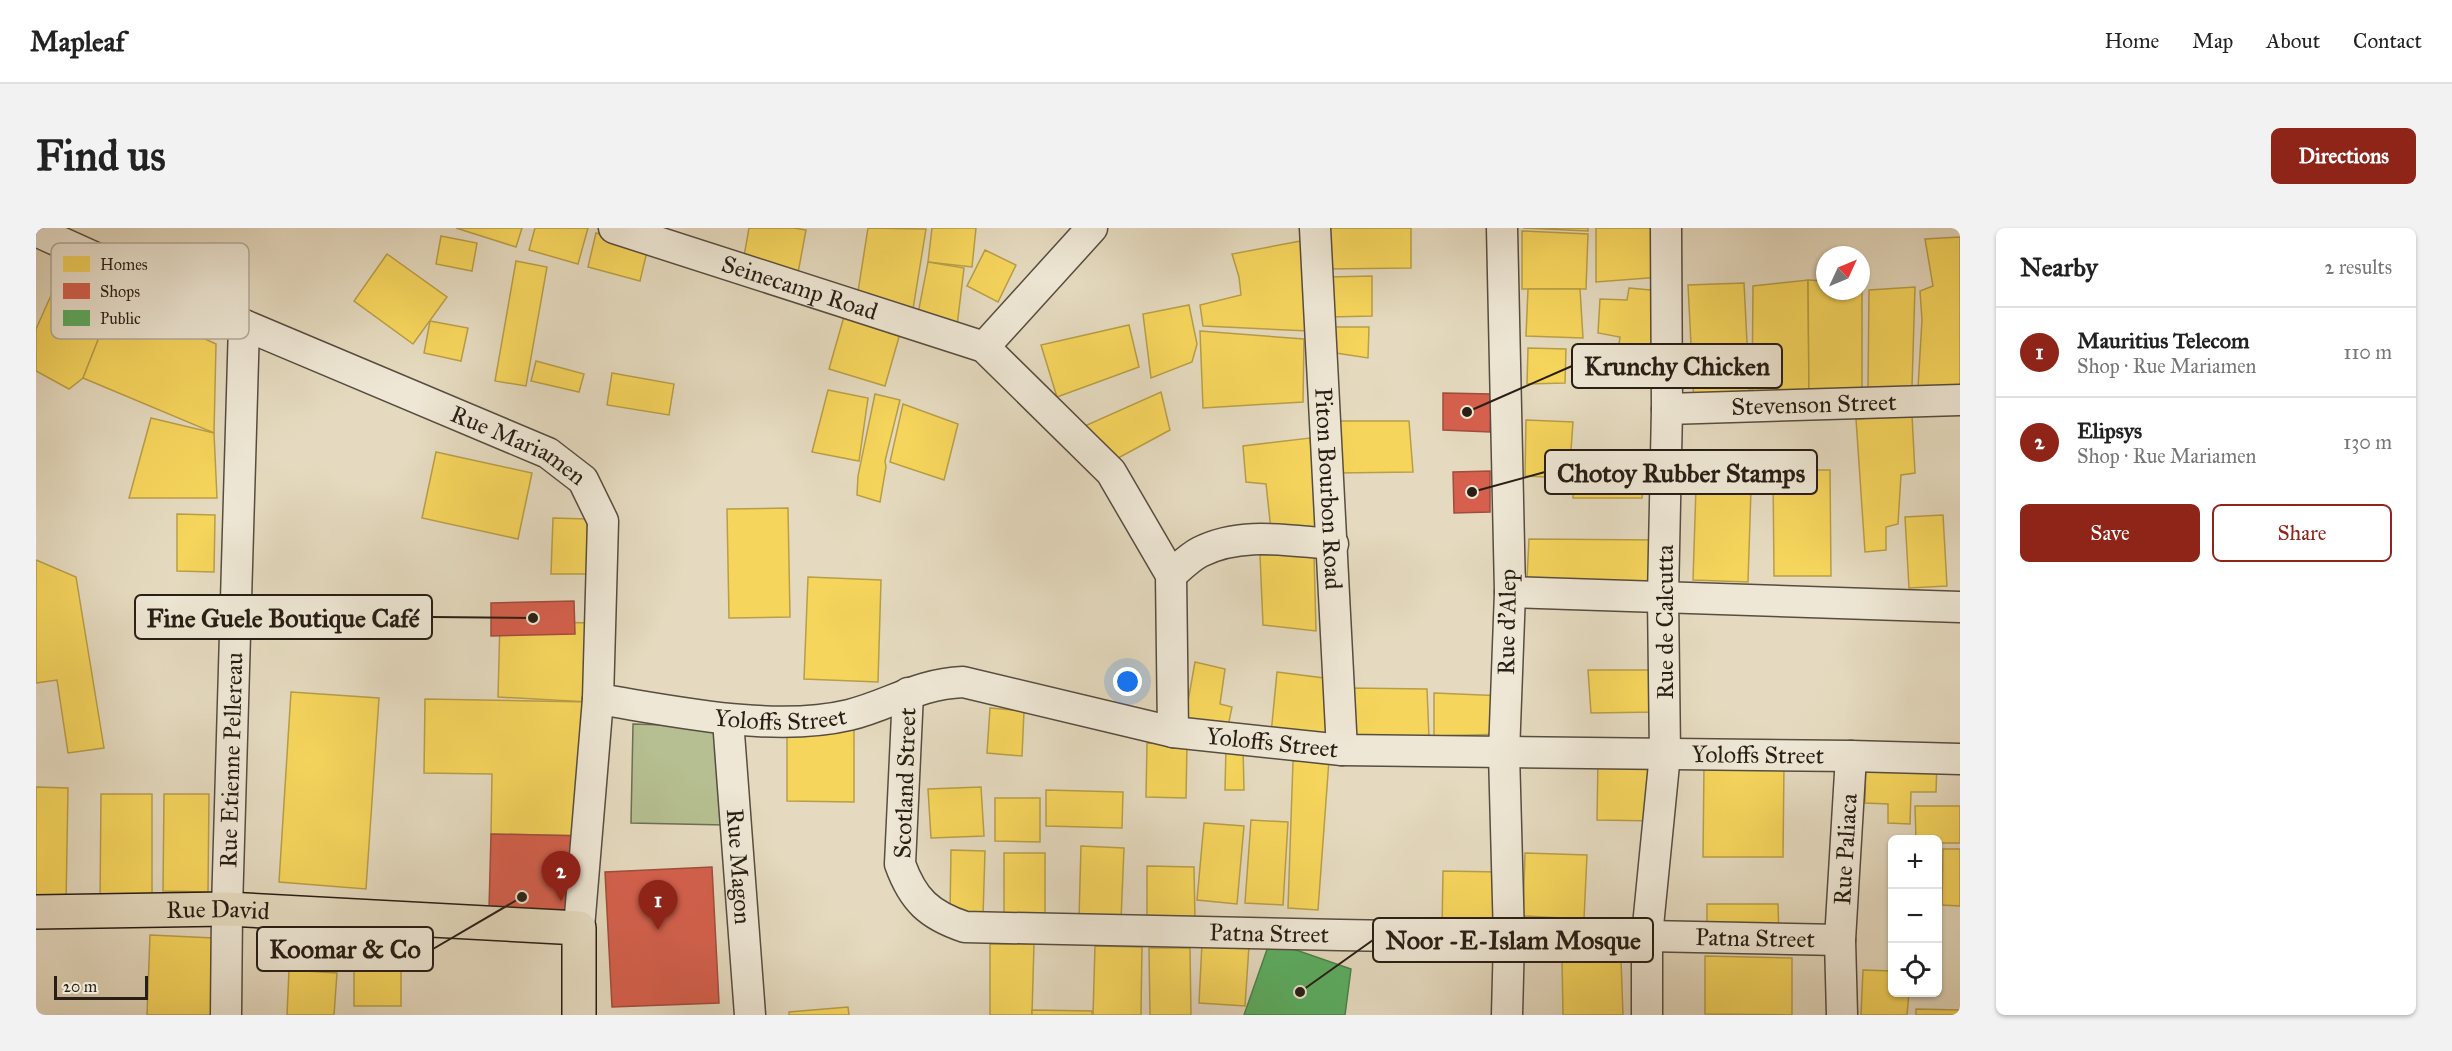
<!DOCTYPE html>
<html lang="en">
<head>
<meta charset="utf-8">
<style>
	body { margin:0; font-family:"IM FELL Great Primer",serif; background:#f2f2f2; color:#222 }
	.controls { position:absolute; right:18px; bottom:18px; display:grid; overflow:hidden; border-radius:9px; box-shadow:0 2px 4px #0004 }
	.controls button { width:54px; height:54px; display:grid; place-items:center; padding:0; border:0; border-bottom:2px solid #e0e0e0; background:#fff; color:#222; font:30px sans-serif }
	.compass { position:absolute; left:1780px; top:18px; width:54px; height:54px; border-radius:50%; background:#fff; box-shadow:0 2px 4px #0004; rotate:46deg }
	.scale { position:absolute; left:18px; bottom:15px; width:94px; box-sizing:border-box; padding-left:6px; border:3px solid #281e15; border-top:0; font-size:16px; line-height:21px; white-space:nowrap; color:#281e15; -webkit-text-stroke:4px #eee7d5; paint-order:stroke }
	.you { position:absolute; left:1092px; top:454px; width:21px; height:21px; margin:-15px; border:4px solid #fff; border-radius:50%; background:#1a73e8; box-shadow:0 0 0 9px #1a73e833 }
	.badge { display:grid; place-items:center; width:39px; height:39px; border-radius:50%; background:#8f2418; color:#fff; font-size:20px; font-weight:700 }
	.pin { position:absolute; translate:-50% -50px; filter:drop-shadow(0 2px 3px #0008) }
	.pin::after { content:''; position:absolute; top:32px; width:21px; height:18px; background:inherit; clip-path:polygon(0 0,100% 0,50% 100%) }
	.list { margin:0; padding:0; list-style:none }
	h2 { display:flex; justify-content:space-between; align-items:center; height:78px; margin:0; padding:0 24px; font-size:26px }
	h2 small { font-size:20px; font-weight:400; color:#767676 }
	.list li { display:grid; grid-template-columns:39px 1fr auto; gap:18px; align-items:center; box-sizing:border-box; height:90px; padding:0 24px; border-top:2px solid #e0e0e0 }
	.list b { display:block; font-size:22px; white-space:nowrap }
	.list p { margin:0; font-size:20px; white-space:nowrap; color:#767676 }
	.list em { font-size:20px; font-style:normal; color:#767676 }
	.actions { display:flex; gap:12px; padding:18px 24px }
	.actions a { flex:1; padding:14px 0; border:2px solid #8f2418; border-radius:9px; text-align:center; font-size:21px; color:#8f2418 }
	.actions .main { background:#8f2418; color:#fff }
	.icon { flex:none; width:33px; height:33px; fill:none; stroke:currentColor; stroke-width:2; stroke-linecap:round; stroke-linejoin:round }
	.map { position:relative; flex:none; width:1924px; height:787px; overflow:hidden; border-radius:9px }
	header { display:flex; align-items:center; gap:36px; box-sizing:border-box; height:84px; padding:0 30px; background:#fff; border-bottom:2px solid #e0e0e0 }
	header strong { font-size:28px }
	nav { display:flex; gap:33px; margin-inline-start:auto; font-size:21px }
	.intro { display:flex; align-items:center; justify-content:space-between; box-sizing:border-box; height:144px; padding:0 36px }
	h1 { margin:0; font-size:42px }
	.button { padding:15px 27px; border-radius:9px; background:#8f2418; color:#fff; font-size:21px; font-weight:700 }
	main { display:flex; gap:36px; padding:0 36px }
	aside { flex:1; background:#fff; border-radius:9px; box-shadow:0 2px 4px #0004 }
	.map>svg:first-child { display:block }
</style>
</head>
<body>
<header>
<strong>Mapleaf</strong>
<nav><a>Home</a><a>Map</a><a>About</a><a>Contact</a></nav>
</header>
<div class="intro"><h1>Find us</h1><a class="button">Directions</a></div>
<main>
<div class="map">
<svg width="1924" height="787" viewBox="0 0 1924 787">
	<rect width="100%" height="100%" fill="#e5dabf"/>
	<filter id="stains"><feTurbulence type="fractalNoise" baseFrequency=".00333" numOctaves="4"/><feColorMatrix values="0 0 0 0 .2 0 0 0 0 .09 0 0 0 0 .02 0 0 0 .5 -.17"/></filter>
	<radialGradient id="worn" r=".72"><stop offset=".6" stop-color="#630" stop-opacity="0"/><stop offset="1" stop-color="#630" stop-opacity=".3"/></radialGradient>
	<polygon fill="#b6bf91" stroke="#6f6e53" stroke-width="1.5" points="597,496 691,499 689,597 595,595"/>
	<g fill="#f6d55c" stroke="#b89e47" stroke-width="1.5">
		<polygon points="420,0 486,0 480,19"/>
		<polygon points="499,0 552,0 542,36 493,22"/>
		<polygon points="713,0 758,0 770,2 762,45 707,34"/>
		<polygon points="832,0 890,1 877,81 821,70"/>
		<polygon points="896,0 940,0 936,39 892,34"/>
		<polygon points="1290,0 1375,0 1375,40 1290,41"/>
		<polygon points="1487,0 1552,0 1552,3"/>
		<polygon points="1560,0 1625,0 1625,49 1560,54"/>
		<polygon points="1486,3 1552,6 1550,61 1486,61"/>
		<polygon points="560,5 612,19 604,53 552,39"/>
		<polygon points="405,8 441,15 436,43 400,36"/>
		<polygon points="1924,9 1924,157 1882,160 1886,92 1884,63 1897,58 1889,11"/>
		<polygon points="1270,12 1273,103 1167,98 1164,77 1205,67 1203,49 1196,26"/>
		<polygon points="949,22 980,37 962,74 931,58"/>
		<polygon points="351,26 411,69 377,116 318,73"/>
		<polygon points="480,33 511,39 490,158 459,153"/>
		<polygon points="892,34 928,40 921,98 881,91"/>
		<polygon points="25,45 79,69 47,150 33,161 0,143 0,101"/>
		<polygon points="1336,48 1336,88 1294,89 1293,49"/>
		<polygon points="1772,52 1773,165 1716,169 1717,58"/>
		<polygon points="1772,52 1789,53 1789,63 1825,63 1826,56 1826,164 1773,165"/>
		<polygon points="1708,55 1714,174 1658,176 1652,57"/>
		<polygon points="1879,59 1876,159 1832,160 1833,62"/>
		<polygon points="1593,60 1625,63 1628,148 1579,146 1584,109 1562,105 1564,71 1591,72"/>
		<polygon points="1492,61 1544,61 1547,110 1490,108"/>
		<polygon points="79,69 180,116 178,205 47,150"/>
		<polygon points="1153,77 1161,116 1156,134 1115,150 1107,86"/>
		<polygon points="809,85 865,102 849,158 793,141"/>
		<polygon points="394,93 432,100 425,133 388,125"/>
		<polygon points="1093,97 1103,139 1021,169 1005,117"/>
		<polygon points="1296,99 1333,99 1332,130 1300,125"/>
		<polygon points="1164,103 1268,111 1267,174 1167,180"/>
		<polygon points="1492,120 1530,121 1529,155 1491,156"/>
		<polygon points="500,133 548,146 543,164 495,153"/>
		<polygon points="576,145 638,156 633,187 571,177"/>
		<polygon points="792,162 832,170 823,233 776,224"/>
		<polygon points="1125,164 1134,202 1071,236 1042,201"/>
		<polygon points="839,166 864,172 849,233 850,239 844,274 821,267 822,248"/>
		<polygon points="867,176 922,196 908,252 854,234"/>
		<polygon points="1876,187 1879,245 1865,247 1862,296 1850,299 1850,322 1829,324 1820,191"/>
		<polygon points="115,190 178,205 181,270 93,270"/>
		<polygon points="1490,192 1537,194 1533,250 1489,248"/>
		<polygon points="1299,193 1373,193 1377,244 1300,245"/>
		<polygon points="1274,210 1283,304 1236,311 1230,256 1210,254 1207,218"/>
		<polygon points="400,224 496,245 482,311 386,290"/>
		<polygon points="1539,226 1610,230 1606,270 1537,270"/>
		<polygon points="1737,242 1794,242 1795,348 1738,348"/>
		<polygon points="1660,259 1715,261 1712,354 1657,352"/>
		<polygon points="752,280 754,389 693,390 691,281"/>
		<polygon points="141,286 179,287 178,344 141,343"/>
		<polygon points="1907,287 1911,358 1873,360 1869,289"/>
		<polygon points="517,290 551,291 552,346 515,346"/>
		<polygon points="1493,311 1625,312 1623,368 1490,371"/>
		<polygon points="1278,326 1280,403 1227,397 1224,327"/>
		<polygon points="0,332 40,349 68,520 32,525 21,452 0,455"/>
		<polygon points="772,349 845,352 842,454 768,451"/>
		<polygon points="464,393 557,395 553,474 462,469"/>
		<polygon points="1159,434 1189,441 1184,476 1196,479 1191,503 1148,496"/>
		<polygon points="1552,442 1620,442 1621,484 1555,485"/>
		<polygon points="1241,444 1288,450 1290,509 1235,506"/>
		<polygon points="1312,460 1391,461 1393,510 1309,509"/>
		<polygon points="255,464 343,470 330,661 243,654"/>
		<polygon points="1398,465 1469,468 1469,506 1398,508"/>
		<polygon points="389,471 553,474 552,608 455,606 456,546 388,545"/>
		<polygon points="954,480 988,483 986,528 951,525"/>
		<polygon points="751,496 818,496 818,574 751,573"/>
		<polygon points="1111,515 1151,516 1150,570 1110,569"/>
		<polygon points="1190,518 1207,519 1208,562 1189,562"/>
		<polygon points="1562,531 1622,532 1621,593 1561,592"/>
		<polygon points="1293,532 1282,682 1252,680 1257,533"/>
		<polygon points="1830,532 1901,534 1900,564 1875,564 1874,596 1852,595 1852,576 1829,575"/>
		<polygon points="1668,536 1748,537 1747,629 1667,629"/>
		<polygon points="0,559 32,560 30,677 0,676"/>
		<polygon points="945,559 948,608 895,610 892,561"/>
		<polygon points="1010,562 1087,564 1086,600 1010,598"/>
		<polygon points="65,566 116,566 116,676 64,676"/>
		<polygon points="128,566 173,566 172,664 127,663"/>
		<polygon points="959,570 1004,570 1004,614 959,613"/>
		<polygon points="1879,578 1924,578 1924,615 1902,615 1902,612 1880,612"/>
		<polygon points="1215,592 1252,594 1247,677 1209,675"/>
		<polygon points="1168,595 1208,598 1201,676 1161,672"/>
		<polygon points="1045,618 1088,620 1085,692 1043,691"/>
		<polygon points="1907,621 1924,621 1924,678 1906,677"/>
		<polygon points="915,622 949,623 947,688 914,687"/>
		<rect x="968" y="625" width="41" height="71"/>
		<polygon points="1489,625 1551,627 1548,691 1487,688"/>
		<polygon points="1111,638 1158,639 1159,693 1111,693"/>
		<polygon points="1407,643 1464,644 1462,703 1406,701"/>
		<polygon points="1671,676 1742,676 1743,708 1671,708"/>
		<rect x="318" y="705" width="47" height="73"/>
		<polygon points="114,707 178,710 175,787 111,787"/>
		<polygon points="1166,715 1213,718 1209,778 1163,775"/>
		<polygon points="954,716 998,716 996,787 954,787"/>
		<polygon points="1059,718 1106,719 1105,787 1057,787"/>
		<polygon points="1113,720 1154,720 1155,787 1114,787"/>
		<polygon points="1669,728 1756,730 1756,787 1669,786"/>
		<polygon points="1585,731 1587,787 1527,787 1526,732"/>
		<polygon points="253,742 301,745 298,787 251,787"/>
		<polygon points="1827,742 1856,743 1856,764 1873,764 1871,787 1825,787"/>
		<polygon points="812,779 813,787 753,787 753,784"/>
		<polygon points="1880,781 1924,782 1924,787 1880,787"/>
		<polygon points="996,782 1056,783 1056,787 996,787"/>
	</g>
	<g fill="#d6604d" stroke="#a24c3c" stroke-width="1.5">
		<polygon points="1407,165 1456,166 1454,204 1407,202"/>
		<polygon points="1454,243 1454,284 1418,285 1417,244"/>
		<polygon points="538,373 539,406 455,408 455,375"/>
		<polygon points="455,606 552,608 552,684 453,681"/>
		<polygon points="676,639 683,775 576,779 569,644"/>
	</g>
	<polygon fill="#5aae61" stroke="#4b834a" stroke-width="1.5" points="1234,713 1315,741 1309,787 1208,787"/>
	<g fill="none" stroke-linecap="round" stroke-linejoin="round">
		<defs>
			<g id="street">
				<path id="s1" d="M578 0 948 119 1075 244 1135 347 1137 504"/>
				<path id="s2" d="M1279 0 1306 522"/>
				<polyline points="1466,0 1474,364 1468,525 1473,710 1471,787"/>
				<path id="s3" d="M0 3 208 97 512 225 547 252 567 293 562 471 543 700"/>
				<polyline points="948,119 1056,0"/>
				<path id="s4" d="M1631 181 1924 172"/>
				<path d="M1135 347C1144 339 1154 329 1164 324 1205 303 1253 313 1297 316"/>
				<polyline points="1474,364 1924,379"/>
				<path id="s5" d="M872 465 864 636C877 672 893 687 929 699L1304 707 1473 710 1611 708 1804 712"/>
				<path id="s6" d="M562 471C638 483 737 505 813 487 854 477 881 456 927 454L1137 504 1306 522 1815 528 1924 531"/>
				<path id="s7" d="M692 492 714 787"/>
				<path id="s8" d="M190 787 191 681 208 97"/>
				<polyline points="1611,787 1611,708 1629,526 1627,369 1631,181 1630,0"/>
				<path id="s9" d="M1806 787 1804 712 1815 528"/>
			</g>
			<g id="primary">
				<path id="s10" d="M0 684 191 681 543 700V787"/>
			</g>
		</defs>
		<use href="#street" stroke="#574d40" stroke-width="33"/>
		<use href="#primary" stroke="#281e15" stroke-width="36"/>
		<use href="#street" stroke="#eee7d5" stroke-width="30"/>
		<use href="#primary" stroke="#e5dabf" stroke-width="33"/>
	</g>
	<g text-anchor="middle" stroke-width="6" stroke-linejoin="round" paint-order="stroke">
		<g font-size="24" fill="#281e15" stroke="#eee7d5">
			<text dy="8" stroke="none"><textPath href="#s1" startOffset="195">Seinecamp Road</textPath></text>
			<text dy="8" stroke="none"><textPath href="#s4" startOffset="147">Stevenson Street</textPath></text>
			<text dy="8" stroke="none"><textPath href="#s3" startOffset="528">Rue Mariamen</textPath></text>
			<text dy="8" stroke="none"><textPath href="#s2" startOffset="261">Piton Bourbon Road</textPath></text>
			<text transform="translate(1471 394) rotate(-89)" y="8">Rue d'Alep</text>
			<text transform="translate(1629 394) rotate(-90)" y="8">Rue de Calcutta</text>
			<text dy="8" stroke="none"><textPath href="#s6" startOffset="184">Yoloffs Street</textPath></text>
			<text dy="8" stroke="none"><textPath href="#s6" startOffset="688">Yoloffs Street</textPath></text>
			<text dy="8" stroke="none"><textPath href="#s6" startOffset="1174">Yoloffs Street</textPath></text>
			<text dy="8" stroke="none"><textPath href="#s8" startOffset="255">Rue Etienne Pellereau</textPath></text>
			<text transform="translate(869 555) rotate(-88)" y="8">Scotland Street</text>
			<text dy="8" stroke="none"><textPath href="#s9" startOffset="166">Rue Paliaca</textPath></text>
			<text dy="8" stroke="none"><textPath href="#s7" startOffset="147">Rue Magon</textPath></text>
			<text dy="8" stroke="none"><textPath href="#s10" startOffset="182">Rue David</textPath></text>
			<text dy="8" stroke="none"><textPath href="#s5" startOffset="570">Patna Street</textPath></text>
			<text dy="8" stroke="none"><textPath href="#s5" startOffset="1056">Patna Street</textPath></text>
		</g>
	</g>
	<rect x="15" y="15" width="198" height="96" rx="9" fill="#eee7d5" stroke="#b3ab9b" stroke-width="1.5"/>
	<rect x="27" y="28" width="27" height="16" fill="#f6d55c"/>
	<rect x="27" y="55" width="27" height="16" fill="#d6604d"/>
	<rect x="27" y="82" width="27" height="16" fill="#5aae61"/>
	<g font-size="16" fill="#281e15">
		<text x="64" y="42">Homes</text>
		<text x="64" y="69">Shops</text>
		<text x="64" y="96">Public</text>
	</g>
	<path fill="none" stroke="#281e15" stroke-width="2" d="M1431 184L1536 138M1436 264L1509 244M497 390L396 389M1264 764L1337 712M486 669L397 721"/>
	<g fill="#281e15" stroke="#eee7d5" stroke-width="2">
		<circle cx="1431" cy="184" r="6"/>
		<circle cx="1436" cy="264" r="6"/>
		<circle cx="497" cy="390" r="6"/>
		<circle cx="1264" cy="764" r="6"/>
		<circle cx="486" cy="669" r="6"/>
	</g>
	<g fill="#eee7d5" stroke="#281e15" stroke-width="2">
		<rect x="1536" y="116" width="210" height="44" rx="6"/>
		<rect x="1509" y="222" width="272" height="44" rx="6"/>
		<rect x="99" y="367" width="297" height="44" rx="6"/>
		<rect x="1337" y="690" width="280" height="44" rx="6"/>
		<rect x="221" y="699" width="176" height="44" rx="6"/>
	</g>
	<g font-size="26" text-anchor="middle" font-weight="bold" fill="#281e15">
		<text x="1641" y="147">Krunchy Chicken</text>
		<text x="1645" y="254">Chotoy Rubber Stamps</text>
		<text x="247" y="399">Fine Guele Boutique Café</text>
		<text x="1477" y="721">Noor -E-Islam Mosque</text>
		<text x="309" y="730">Koomar &amp; Co</text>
	</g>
	<rect width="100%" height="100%" filter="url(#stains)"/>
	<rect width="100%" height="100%" fill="url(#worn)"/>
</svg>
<div class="controls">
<button>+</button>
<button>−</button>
<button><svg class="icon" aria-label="locate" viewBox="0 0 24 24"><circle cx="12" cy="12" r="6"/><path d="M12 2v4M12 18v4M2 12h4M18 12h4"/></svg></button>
</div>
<svg class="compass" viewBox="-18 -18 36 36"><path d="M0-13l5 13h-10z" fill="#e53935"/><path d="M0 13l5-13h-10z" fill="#767676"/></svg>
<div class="scale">20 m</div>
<div class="you"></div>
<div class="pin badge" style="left:622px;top:702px">1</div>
<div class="pin badge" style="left:525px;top:673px">2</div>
</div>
<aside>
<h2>Nearby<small>2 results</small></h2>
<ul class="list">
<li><span class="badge">1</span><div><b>Mauritius Telecom</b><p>Shop · Rue Mariamen</p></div><em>110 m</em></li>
<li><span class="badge">2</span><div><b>Elipsys</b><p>Shop · Rue Mariamen</p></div><em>130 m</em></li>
</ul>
<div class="actions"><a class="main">Save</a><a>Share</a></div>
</aside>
</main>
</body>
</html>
